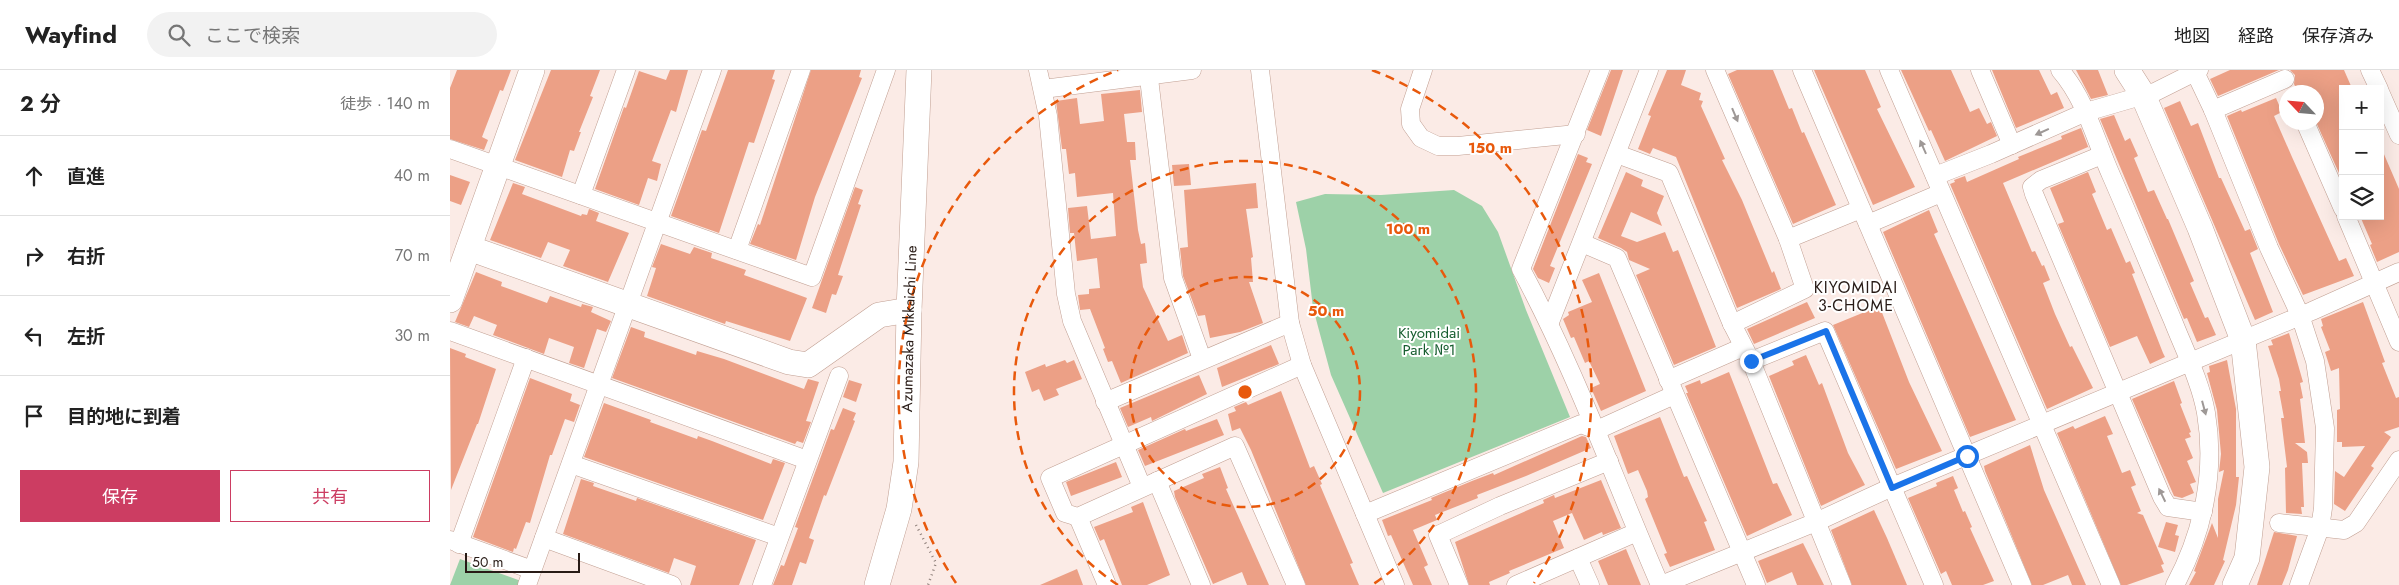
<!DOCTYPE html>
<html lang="ja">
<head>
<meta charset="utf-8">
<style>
	body { margin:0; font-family:Jost,"Noto Sans JP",sans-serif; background:#f2f2f2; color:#222 }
	.controls { position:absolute; right:15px; top:15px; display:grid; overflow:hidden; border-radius:0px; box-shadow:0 5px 20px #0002 }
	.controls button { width:45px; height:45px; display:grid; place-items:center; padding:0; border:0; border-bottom:1px solid #e0e0e0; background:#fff; color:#222; font:25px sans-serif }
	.compass { position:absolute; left:1829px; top:15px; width:45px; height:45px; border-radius:50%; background:#fff; box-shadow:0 5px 20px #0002; rotate:296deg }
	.scale { position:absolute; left:15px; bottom:12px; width:115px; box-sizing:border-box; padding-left:5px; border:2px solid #281b16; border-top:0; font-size:14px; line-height:18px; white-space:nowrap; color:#281b16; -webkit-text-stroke:4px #fff; paint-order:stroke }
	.stop { position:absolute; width:15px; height:15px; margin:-11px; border:4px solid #1a73e8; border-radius:50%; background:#fff }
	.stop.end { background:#1a73e8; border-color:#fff; box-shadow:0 1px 5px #0008 }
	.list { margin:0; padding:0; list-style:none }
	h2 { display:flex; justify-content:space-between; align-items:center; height:65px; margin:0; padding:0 20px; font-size:21px }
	h2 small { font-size:16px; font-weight:400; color:#767676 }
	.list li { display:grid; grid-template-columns:32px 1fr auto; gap:15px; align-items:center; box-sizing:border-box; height:80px; padding:0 20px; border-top:1px solid #e0e0e0 }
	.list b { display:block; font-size:19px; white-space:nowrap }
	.list em { font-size:16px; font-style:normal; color:#767676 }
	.actions { display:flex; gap:10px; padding:15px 20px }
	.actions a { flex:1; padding:11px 0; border:1px solid #cc3d62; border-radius:0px; text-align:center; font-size:18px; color:#cc3d62 }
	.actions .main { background:#cc3d62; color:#fff }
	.icon { flex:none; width:28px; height:28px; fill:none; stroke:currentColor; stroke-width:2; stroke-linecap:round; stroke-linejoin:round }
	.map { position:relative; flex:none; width:1949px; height:515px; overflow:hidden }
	header { display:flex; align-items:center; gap:30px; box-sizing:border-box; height:70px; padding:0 25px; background:#fff; border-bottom:1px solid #e0e0e0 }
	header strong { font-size:24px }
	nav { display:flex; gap:28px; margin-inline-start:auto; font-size:18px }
	.search { width:350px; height:45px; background:#f2f2f2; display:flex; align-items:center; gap:12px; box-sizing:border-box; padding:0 18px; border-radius:28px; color:#767676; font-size:19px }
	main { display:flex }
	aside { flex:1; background:#fff }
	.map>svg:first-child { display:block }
</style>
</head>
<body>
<header>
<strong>Wayfind</strong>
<div class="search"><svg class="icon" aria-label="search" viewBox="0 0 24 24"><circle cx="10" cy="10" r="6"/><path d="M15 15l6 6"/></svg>ここで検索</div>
<nav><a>地図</a><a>経路</a><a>保存済み</a></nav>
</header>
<main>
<aside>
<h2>2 分<small>徒歩 · 140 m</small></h2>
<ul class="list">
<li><svg class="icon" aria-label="ahead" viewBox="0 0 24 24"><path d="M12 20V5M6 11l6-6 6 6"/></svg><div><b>直進</b></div><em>40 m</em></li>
<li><svg class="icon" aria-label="right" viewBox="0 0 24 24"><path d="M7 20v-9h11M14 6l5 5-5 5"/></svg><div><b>右折</b></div><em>70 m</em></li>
<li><svg class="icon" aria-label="left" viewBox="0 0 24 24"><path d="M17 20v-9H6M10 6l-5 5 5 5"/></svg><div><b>左折</b></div><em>30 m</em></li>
<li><svg class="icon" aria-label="arrive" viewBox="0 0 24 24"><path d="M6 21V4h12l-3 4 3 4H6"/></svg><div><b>目的地に到着</b></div></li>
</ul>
<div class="actions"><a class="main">保存</a><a>共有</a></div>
</aside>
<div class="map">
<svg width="1949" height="515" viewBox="0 0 1949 515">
	<rect width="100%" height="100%" fill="#fbebe6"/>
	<g fill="#9dd1a8">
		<polygon points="1004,120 1032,136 1048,162 1076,240 1120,347 933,423 881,305 863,238 856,179 846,132 875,124 931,125"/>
		<polygon points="10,489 71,511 69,515 0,515"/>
	</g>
	<g fill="#eca086">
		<polygon points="7,0 61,0 53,21 50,20 32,67 38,70 34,80 0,69 0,18"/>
		<polygon points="101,0 150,0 140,26 143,27 129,62 131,62 124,81 120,80 112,107 65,90"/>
		<polygon points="220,0 238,0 226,42 221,40 202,91 211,94 207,111 198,108 189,135 145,119 174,37 176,38 189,1 216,10"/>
		<polygon points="278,0 325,0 322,9 325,10 304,73 299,72 269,163 221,146 252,60 256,61"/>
		<polygon points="361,0 411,0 409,7 412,8 365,127 346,190 300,174 308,154 310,155"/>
		<polygon points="1161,0 1173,0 1151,66 1137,60"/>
		<polygon points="1217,0 1236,0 1231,15 1251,23 1249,30 1253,31 1251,36 1275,89 1272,90 1292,130 1322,203 1324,201 1331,219 1287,238 1226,87 1203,78 1200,84 1188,79 1201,46 1198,45"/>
		<polygon points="1287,0 1323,0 1339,39 1342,38 1352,63 1354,62 1386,135 1343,154 1278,4"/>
		<polygon points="1364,0 1415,0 1431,37 1427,39 1465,117 1423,135"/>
		<polygon points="1451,0 1501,0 1520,42 1529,38 1537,54 1541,52 1547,66 1495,91 1481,60 1479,61"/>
		<polygon points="1542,0 1589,0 1601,25 1607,22 1614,38 1566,58"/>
		<polygon points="1626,0 1648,0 1658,25 1641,29"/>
		<polygon points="1780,0 1829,0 1768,26 1760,9"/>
		<polygon points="1840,0 1894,0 1901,16 1893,19 1893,112 1866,52 1866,22 1848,22 1844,14 1845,5"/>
		<polygon points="690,20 692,42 674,44 677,72 685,72 686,90 680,90 688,160 691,174 695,173 697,193 690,194 693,217 718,271 732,265 738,283 671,313 662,291 658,292 653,279 655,278 640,239 630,240 628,225 639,224 639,219 650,218 647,188 627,191 624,163 620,163 618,138 637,136 641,169 666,166 663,123 627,127 625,103 619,104 616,79 612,79 606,31 627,28 630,54 654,51 651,24"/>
		<polygon points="1826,28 1832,42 1824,46 1842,87 1889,191 1896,188 1904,206 1853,225 1829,174 1777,46 1791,40 1792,42"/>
		<polygon points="1730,31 1741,56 1748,53 1769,108 1771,108 1795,161 1800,159 1808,179 1800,183 1823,242 1805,250 1714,38"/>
		<polygon points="1664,45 1675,71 1680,68 1688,86 1684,88 1698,122 1704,120 1717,149 1718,149 1744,211 1740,213 1755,248 1758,247 1766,265 1747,272 1737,248 1734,249 1650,49"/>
		<polygon points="1631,58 1639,79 1638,77 1553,113 1582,182 1585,181 1592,196 1594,195 1600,210 1593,213 1605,244 1620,277 1622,276 1643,318 1597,339 1500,114 1505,112 1504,110 1515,106 1517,112 1569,89 1568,87 1612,69 1611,66"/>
		<polygon points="1930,75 1949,119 1949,182 1927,192 1920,175 1922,174 1910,146 1930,146"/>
		<polygon points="1128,84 1138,88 1136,92 1142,94 1100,196 1105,198 1099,213 1088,208 1083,199"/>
		<polygon points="739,94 741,115 724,116 722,95"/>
		<polygon points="1176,102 1193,110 1191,116 1214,126 1207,143 1212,156 1181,142 1171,166 1187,172 1215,162 1223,182 1228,180 1266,277 1224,295 1186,205 1200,199 1179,190 1177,182 1171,178 1148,168"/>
		<polygon points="1638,102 1646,122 1642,124 1657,160 1661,158 1676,193 1680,191 1685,203 1682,204 1713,283 1715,287 1700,294 1687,266 1660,277 1608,154 1614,152 1600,118"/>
		<polygon points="0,105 20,112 11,135 0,131"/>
		<polygon points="63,113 75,117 72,124 131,146 132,144 137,145 139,139 149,143 146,151 179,163 158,212 113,196 120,180 98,172 91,188 40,170"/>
		<polygon points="806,113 808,138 796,139 803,187 801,188 803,212 799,212 813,253 790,262 760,268 755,245 748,246 733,206 730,178 738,177 734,120"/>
		<polygon points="405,117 413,120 408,134 411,135 388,205 393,206 386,225 382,224 376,243 362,238"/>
		<polygon points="1479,140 1488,162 1484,164 1566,350 1520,367 1433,162"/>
		<polygon points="211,174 240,184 244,177 262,183 261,188 296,200 294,205 357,228 340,271 276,251 275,254 197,226 206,198 202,197"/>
		<polygon points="26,202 52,212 51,216 97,233 100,226 131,237 132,234 143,237 141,242 161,251 156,262 147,259 134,298 119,293 124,277 99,268 94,284 43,265 47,255 24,246 19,257 5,252"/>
		<polygon points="1149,203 1196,321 1151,341 1141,318 1150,314 1139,291 1135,293 1124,267 1121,268 1113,249 1119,245 1118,242 1142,232 1132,210"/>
		<polygon points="1357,232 1365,248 1304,274 1297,259"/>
		<polygon points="1913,232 1935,292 1932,293 1946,328 1949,327 1949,357 1934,362 1941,367 1921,396 1924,398 1895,441 1884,434 1885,401 1894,407 1915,376 1892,377 1892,372 1887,372 1887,340 1890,339 1889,298 1881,301 1875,282 1880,280 1871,257 1873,256 1871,249"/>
		<polygon points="1427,237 1429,241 1431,240 1459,312 1492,381 1446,399 1383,255"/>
		<polygon points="181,257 195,262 194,267 246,285 247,281 274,289 354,319 358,309 369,312 356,351 361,352 353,373 347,371 345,374 162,308"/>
		<polygon points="1839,263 1853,312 1850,313 1853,328 1850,329 1855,373 1845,373 1857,382 1858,393 1852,393 1854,437 1851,437 1852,444 1836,443 1835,398 1837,397 1831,348 1834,348 1829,321 1831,321 1829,309 1818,276 1823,275 1821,270"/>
		<polygon points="821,275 829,294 772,317 767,298"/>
		<polygon points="0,278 16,284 15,287 46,299 28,354 27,354 1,420"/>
		<polygon points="1356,285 1369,315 1372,313 1398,383 1415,415 1371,436 1319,306 1344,295 1342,291"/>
		<polygon points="615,290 617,293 624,290 632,309 606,319 609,325 594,331 589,319 582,322 575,302 595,294 596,297"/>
		<polygon points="1777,290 1786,339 1786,407 1789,407 1786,435 1773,490 1775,491 1764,515 1739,515 1746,502 1744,501 1762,453 1768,468 1768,429 1774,400 1769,402 1771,384 1767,340 1757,303 1760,302 1759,296"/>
		<polygon points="1279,302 1323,414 1327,413 1342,445 1297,466 1236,323 1238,323 1235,316 1250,310 1251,314"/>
		<polygon points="749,305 757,324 702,351 701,347 678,357 670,338"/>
		<polygon points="80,308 122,324 120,331 130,335 124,352 115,349 102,385 100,385 80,453 76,452 66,479 64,478 63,482 23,467"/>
		<polygon points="399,310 412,314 406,332 393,327"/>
		<polygon points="1724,311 1732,333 1730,334 1741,362 1739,363 1741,367 1735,369 1743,388 1737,391 1746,412 1740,414 1744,423 1732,428 1724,426 1682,329"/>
		<polygon points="831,321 860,398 864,396 872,414 870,415 903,493 900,494 909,515 856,515 801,380 790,358 782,361 778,344 786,341 784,337 796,332 798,335"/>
		<polygon points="154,333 201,350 200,352 247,369 248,366 262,371 321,394 323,389 335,393 313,450 134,387"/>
		<polygon points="393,338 406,343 403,350 405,351 376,426 374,425 359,468 364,470 356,494 350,492 342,515 323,515 331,495 334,496 348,458 345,457 381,359 384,360"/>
		<polygon points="1655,346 1663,364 1657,366 1672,403 1680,400 1686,415 1681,417 1691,441 1687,443 1693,445 1714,494 1711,495 1714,502 1677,515 1671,515 1607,363 1623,356 1625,359"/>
		<polygon points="1210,347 1234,407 1237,406 1257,451 1254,452 1265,480 1220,497 1214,484 1217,483 1195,429 1198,427 1197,421 1188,400 1178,404 1164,366"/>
		<polygon points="767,349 774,365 695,396 688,380 735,359 736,361"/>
		<polygon points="1132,366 1136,367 1141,378 1076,406 1027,425 1028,428 985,445 987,450 963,460 978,495 974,497 982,515 963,515 941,465 938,466 932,450 982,430 981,428 1022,411 1043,403 1044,405"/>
		<polygon points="1580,375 1594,420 1636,515 1622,515 1618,505 1593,515 1582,515 1535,401 1534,396"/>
		<polygon points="666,392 672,407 621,426 616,412"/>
		<polygon points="770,397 778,418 776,419 819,515 797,515 792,502 763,514 725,427 724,421 754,408 752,404"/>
		<polygon points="1503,406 1508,418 1504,420 1513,442 1515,441 1522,457 1520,458 1544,511 1533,515 1502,515 1496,501 1491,504 1458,428 1487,416 1486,413"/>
		<polygon points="131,409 144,413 143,416 186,431 187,428 306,470 289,515 240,515 246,496 224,488 219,503 113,464"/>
		<polygon points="1151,410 1171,458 1153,465 1152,462 1134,470 1122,443 1103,451 1114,478 1059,501 1060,503 1039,512 1040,515 1019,515 1005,472 1094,433 1093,430 1104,425 1105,428"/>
		<polygon points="693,432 720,505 697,515 672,515 654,469 650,471 644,457 683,442 681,437"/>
		<polygon points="1424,440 1437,468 1457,515 1402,515 1381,460"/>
		<polygon points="1716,452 1728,455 1725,465 1729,466 1725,482 1708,477"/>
		<polygon points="1824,462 1847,466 1838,500 1832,515 1807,515"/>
		<polygon points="1353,473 1374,515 1347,515 1342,502 1317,513 1308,491"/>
		<polygon points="1176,479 1191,515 1158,515 1148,491"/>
		<polygon points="627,499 633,515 590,515"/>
	</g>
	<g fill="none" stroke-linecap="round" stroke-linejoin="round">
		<defs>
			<g id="street">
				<polyline points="588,0 598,46 616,224 622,251 692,417"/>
				<polyline points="698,0 723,208 752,289"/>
				<polyline points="810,0 840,253 852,295 945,515"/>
				<polyline points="973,0 960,39 961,54 971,68 988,76 1008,76 1126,64"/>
				<path d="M1150 0 1071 199C1126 301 1164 409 1210 515"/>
				<polyline points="1265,0 1338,169 1355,219 1282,254"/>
				<polyline points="1352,0 1572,515"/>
				<polyline points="1439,0 1661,515"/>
				<polyline points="1530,0 1562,75"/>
				<path d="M1610 0C1636 30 1645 69 1661 105 1682 153 1702 202 1723 251 1734 279 1751 313 1756 343 1766 402 1753 463 1725 515"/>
				<polyline points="1744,0 1763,40 1819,178 1850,245 1865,291 1875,358 1873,438 1870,458 1849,515"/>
				<polyline points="1920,0 1929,19"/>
				<polyline points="593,19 742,0"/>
				<polyline points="1930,22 1949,65"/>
				<polyline points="1763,40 1835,9"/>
				<polyline points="1855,52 1893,139"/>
				<polyline points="0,79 362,207 436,0"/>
				<polyline points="1167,84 1219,103 1282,254 1301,291 1392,515"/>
				<polyline points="1652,85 1591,110 1582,117 1584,124 1712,427 1718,437 1753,442"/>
				<polyline points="1485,106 1541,84 1636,42 1705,22 1749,0"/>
				<polyline points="131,125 176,0"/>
				<polyline points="1896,146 1949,272"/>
				<polyline points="1418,154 1491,123"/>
				<polyline points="1338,169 1411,139"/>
				<polyline points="1132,173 1167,188 1306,515"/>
				<polyline points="287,180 351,0"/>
				<polyline points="1100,252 1199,0"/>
				<polyline points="0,261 357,390"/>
				<polyline points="1301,291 1375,261 1484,515"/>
				<polyline points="1218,310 1293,277"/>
				<polyline points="655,332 840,253"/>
				<polyline points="121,394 329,467"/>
				<polyline points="707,411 751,515"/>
				<polyline points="915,444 1131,354 1147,360 1224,325"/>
				<polyline points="628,447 657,515"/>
				<polyline points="1829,453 1894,460 1906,453 1949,390"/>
				<polyline points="94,468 222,515"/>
				<polyline points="0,470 82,500"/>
				<polyline points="9,474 76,288"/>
				<polyline points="1128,488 1140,515"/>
				<polyline points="77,515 262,0"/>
				<polyline points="312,515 389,306"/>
				<polyline points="846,515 785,376 628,447 615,443 600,408 852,295"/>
				<polyline points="1009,515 988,465 1050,436 1159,391"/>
				<polyline points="1066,515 1187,462"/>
				<polyline points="1211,515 1366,452 1442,417 1862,241 1949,202"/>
			</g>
			<g id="secondary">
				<polyline points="1677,0 1693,25 1750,158 1793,270 1807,397 1797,488 1785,515"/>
				<polyline points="19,178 339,292 358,295 429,245 459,240"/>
				<polyline points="0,230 82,0"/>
				<path id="s1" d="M427 515 449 439 456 392 459 240 469 0"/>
			</g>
		</defs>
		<use href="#street" stroke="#c19f92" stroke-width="19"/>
		<use href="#secondary" stroke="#c19f92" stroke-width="26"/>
		<polyline stroke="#8f807b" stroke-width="2.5" stroke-dasharray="1 4" stroke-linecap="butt" points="466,455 486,493 478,515"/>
		<use href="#street" stroke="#fff" stroke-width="18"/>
		<use href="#secondary" stroke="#fff" stroke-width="25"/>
	</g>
	<defs><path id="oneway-solid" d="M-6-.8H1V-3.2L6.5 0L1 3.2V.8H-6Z" transform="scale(1.25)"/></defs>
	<g fill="#9e9896">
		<use href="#oneway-solid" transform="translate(1285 45) rotate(67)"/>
		<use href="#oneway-solid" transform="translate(1592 62) rotate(156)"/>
		<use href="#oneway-solid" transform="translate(1473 77) rotate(-114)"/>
		<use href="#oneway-solid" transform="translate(1754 338) rotate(75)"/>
		<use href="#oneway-solid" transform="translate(1712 425) rotate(-116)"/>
	</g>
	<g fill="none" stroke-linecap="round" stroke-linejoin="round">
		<polyline stroke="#1a73e8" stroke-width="6" points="1301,291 1376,261 1442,418 1517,386"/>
	</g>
	<g fill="none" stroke="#e8590c" stroke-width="2.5" stroke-dasharray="9 6">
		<circle cx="795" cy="322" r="115"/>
		<path d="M668 515A231 231 0 1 1 922 515"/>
		<path d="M506 513A346 346 0 0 1 668 0M922 0A346 346 0 0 1 1084 513"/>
	</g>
	<g text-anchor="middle" stroke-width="4" stroke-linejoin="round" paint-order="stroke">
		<g font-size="15" fill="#281b16" stroke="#fff">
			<text dy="5" stroke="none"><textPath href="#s1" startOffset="260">Azumazaka Mikkaichi Line</textPath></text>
		</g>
		<g font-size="15" fill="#165d2f" stroke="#fff">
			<text x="979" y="268">Kiyomidai<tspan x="979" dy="17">Park №1</tspan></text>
		</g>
		<g font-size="16" letter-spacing="1" fill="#281b16" stroke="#fff">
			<text x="1406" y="223">KIYOMIDAI<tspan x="1406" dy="18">3-CHOME</tspan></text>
		</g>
	</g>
	<circle cx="795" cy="322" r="8" fill="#e8590c" stroke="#fff" stroke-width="2.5"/>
	<g font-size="15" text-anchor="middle" font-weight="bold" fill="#e8590c" stroke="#fff" stroke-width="4" stroke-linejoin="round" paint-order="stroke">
		<text x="1040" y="83">150 m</text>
		<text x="958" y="164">100 m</text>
		<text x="876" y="246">50 m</text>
	</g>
</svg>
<div class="controls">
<button>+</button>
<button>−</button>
<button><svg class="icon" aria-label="layers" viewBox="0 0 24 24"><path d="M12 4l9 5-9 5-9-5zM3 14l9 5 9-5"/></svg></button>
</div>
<svg class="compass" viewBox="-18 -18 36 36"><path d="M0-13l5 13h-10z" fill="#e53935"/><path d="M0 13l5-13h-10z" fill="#767676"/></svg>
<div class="scale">50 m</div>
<div class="stop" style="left:1517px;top:386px"></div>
<div class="stop end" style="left:1301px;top:291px"></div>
</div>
</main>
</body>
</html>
